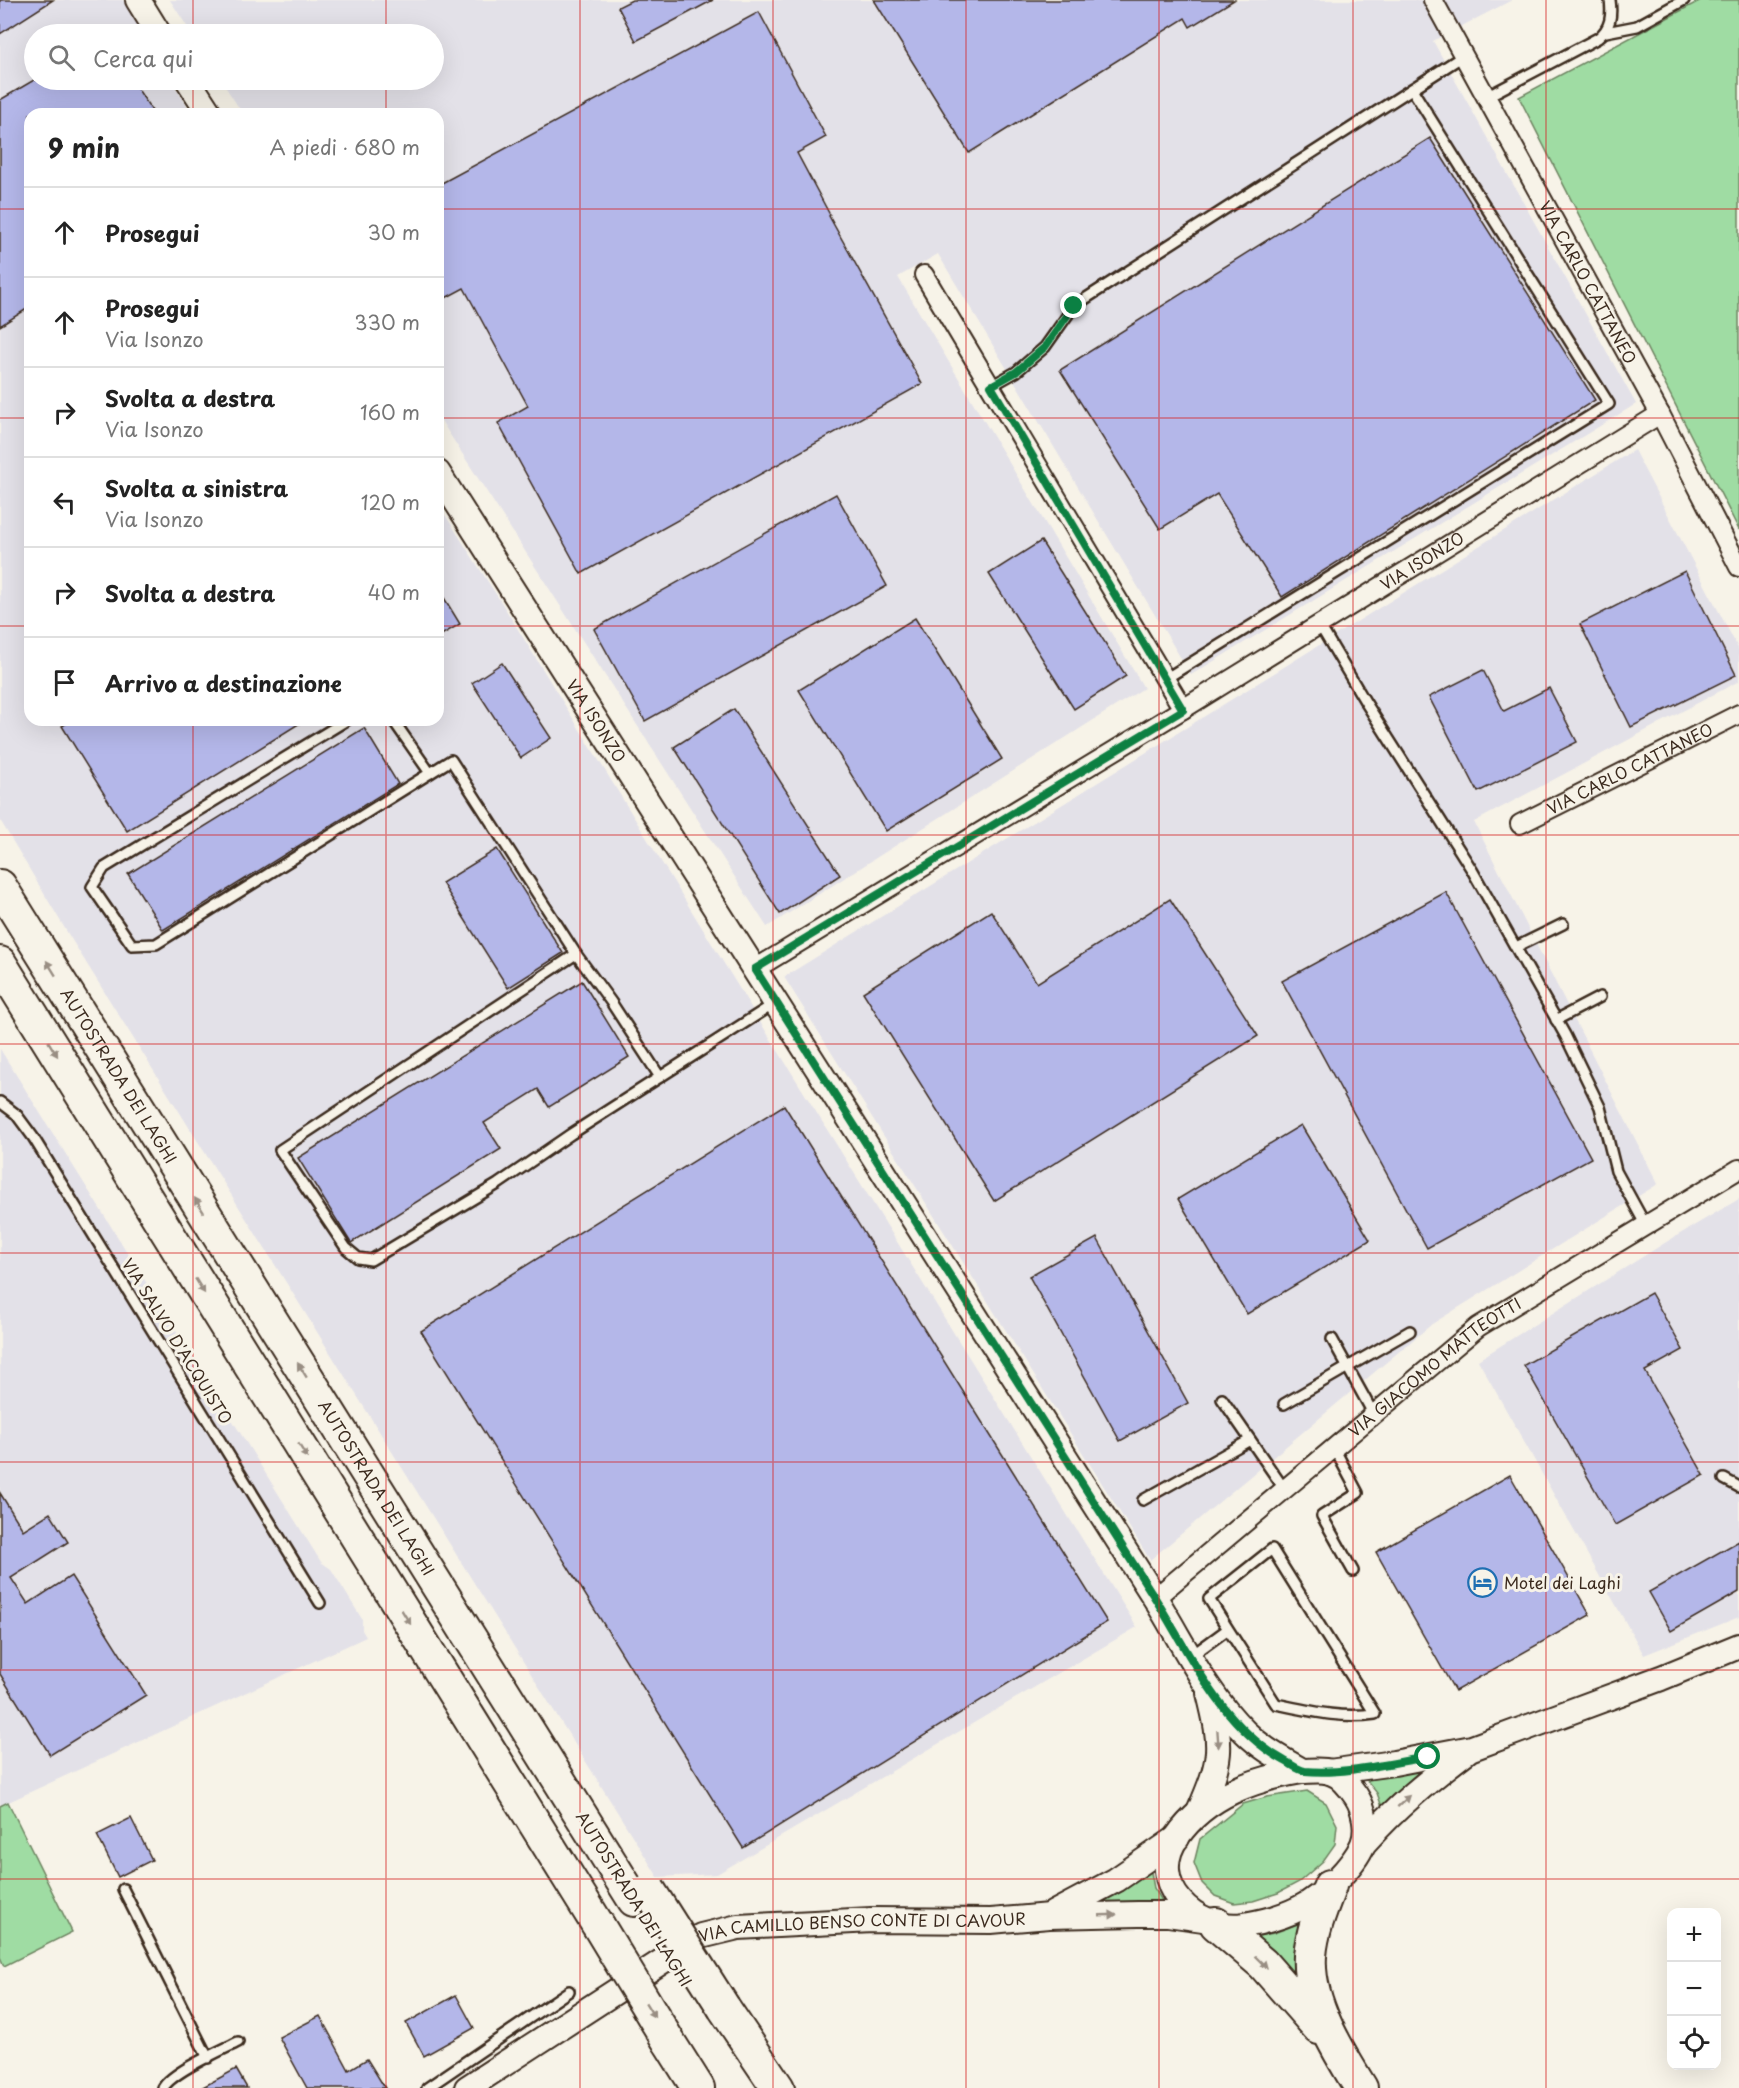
<!DOCTYPE html>
<html lang="it">
<head>
<meta charset="utf-8">
<style>
	body { margin:0; font-family:"Playpen Sans",sans-serif; background:#f2f2f2; color:#222 }
	.controls { position:absolute; right:18px; bottom:18px; display:grid; overflow:hidden; border-radius:12px; box-shadow:0 6px 24px #0002 }
	.controls button { width:54px; height:54px; display:grid; place-items:center; padding:0; border:0; border-bottom:2px solid #e0e0e0; background:#fff; color:#222; font:30px sans-serif }
	.stop { position:absolute; width:18px; height:18px; margin:-14px; border:4px solid #0b8043; border-radius:50%; background:#fff }
	.stop.end { background:#0b8043; border-color:#fff; box-shadow:0 2px 6px #0008 }
	.list { margin:0; padding:0; list-style:none }
	h2 { display:flex; justify-content:space-between; align-items:center; height:78px; margin:0; padding:0 24px; font-size:26px }
	h2 small { font-size:20px; font-weight:400; color:#767676 }
	.list li { display:grid; grid-template-columns:39px 1fr auto; gap:18px; align-items:center; box-sizing:border-box; height:90px; padding:0 24px; border-top:2px solid #e0e0e0 }
	.list b { display:block; font-size:22px; white-space:nowrap }
	.list p { margin:0; font-size:20px; white-space:nowrap; color:#767676 }
	.list em { font-size:20px; font-style:normal; color:#767676 }
	.icon { flex:none; width:33px; height:33px; fill:none; stroke:currentColor; stroke-width:2; stroke-linecap:round; stroke-linejoin:round }
	.map { position:relative; flex:none; width:1739px; height:2088px; overflow:hidden }
	.search { position:absolute; background:#fff; box-shadow:0 6px 24px #0002; left:24px; top:24px; width:420px; height:66px; display:flex; align-items:center; gap:15px; box-sizing:border-box; padding:0 21px; border-radius:33px; color:#767676; font-size:22px }
	.panel { position:absolute; background:#fff; box-shadow:0 6px 24px #0002; left:24px; top:108px; width:420px; height:618px; border-radius:18px }
	.map>svg:first-child { display:block }
</style>
</head>
<body>
<div class="map">
<svg width="1739" height="2088" viewBox="0 0 1739 2088">
	<rect width="100%" height="100%" fill="#f7f3e8"/>
	<filter id="ink" filterUnits="userSpaceOnUse"><feTurbulence type="fractalNoise" baseFrequency=".0167" numOctaves="2"/><feDisplacementMap in="SourceGraphic" scale="12" xChannelSelector="R" yChannelSelector="G"/><feConvolveMatrix kernelMatrix="1 2 1 2 8 2 1 2 1" color-interpolation-filters="sRGB"/></filter>
	<g filter="url(#ink)">
		<g fill="#e3e1e8">
			<polygon points="0,0 123,0 144,34 34,34 34,80 171,80 192,114 30,114 30,720 438,720 438,504 503,605 770,1038 1137,1627 717,1874 658,1877 70,937 0,820"/>
			<polygon points="170,0 1512,0 1433,41 1636,404 1191,675 938,254 898,277 1144,688 767,927 438,416 438,114 243,114 221,80 434,80 434,34 192,34"/>
			<polygon points="1634,450 1739,650 1739,681 1474,822 1658,1184 1432,1324 1150,1560 784,977"/>
			<polygon points="0,1049 321,1562 331,1569 362,1619 362,1630 366,1637 0,1806"/>
			<polygon points="1739,1199 1739,1617 1644,1655 1478,1360 1668,1241"/>
		</g>
		<g fill="#9fdca3" stroke="#6d8360" stroke-width="1.5">
			<polygon points="1701,0 1739,0 1739,530 1519,97"/>
			<polygon points="1428,1768 1407,1783 1382,1807 1377,1793 1365,1778"/>
			<polygon points="1307,1791 1326,1803 1337,1825 1335,1844 1323,1861 1299,1882 1278,1893 1253,1901 1234,1903 1215,1896 1202,1883 1194,1863 1200,1839 1243,1804 1267,1797"/>
			<polygon points="8,1802 72,1932 4,1966 0,1957 0,1806"/>
			<polygon points="1150,1867 1154,1888 1163,1902 1102,1904 1102,1901"/>
			<polygon points="1303,1922 1295,1982 1252,1937 1274,1933"/>
		</g>
		<g fill="#b4b7e9" stroke="#3b2a1e" stroke-width="1.5">
			<polygon points="0,0 53,0 0,34"/>
			<polygon points="632,0 713,0 636,41 618,7"/>
			<polygon points="874,0 1234,0 1190,27 1185,18 969,153"/>
			<polygon points="759,12 826,137 797,153 830,215 829,216 922,384 581,574 498,423 528,406 464,288 438,302 438,185"/>
			<polygon points="34,80 132,80 154,114 30,114 30,307 0,326 0,100"/>
			<polygon points="1430,138 1595,400 1282,597 1217,494 1160,529 1060,370"/>
			<polygon points="836,494 887,586 645,721 594,629"/>
			<polygon points="1041,541 1126,676 1074,709 989,574"/>
			<polygon points="1685,571 1736,675 1631,727 1580,624"/>
			<polygon points="438,588 460,624 438,637"/>
			<polygon points="915,618 1002,759 886,831 799,690"/>
			<polygon points="502,663 551,738 521,758 472,683"/>
			<polygon points="1483,670 1504,711 1549,688 1577,742 1478,792 1429,697"/>
			<polygon points="734,709 840,875 780,914 674,747"/>
			<polygon points="72,720 305,720 127,831 62,726"/>
			<polygon points="364,728 398,784 163,930 128,874"/>
			<polygon points="497,849 563,953 508,988 442,883"/>
			<polygon points="1446,892 1591,1158 1427,1248 1282,981"/>
			<polygon points="1170,899 1258,1036 994,1201 863,992 991,911 1037,983"/>
			<polygon points="582,981 629,1057 549,1107 538,1089 484,1123 501,1149 351,1243 298,1158"/>
			<polygon points="784,1105 1107,1622 743,1848 421,1331"/>
			<polygon points="1301,1125 1370,1240 1247,1314 1178,1199"/>
			<polygon points="1097,1238 1188,1403 1120,1441 1029,1276"/>
			<polygon points="1651,1293 1683,1350 1645,1371 1704,1475 1615,1525 1524,1365"/>
			<polygon points="1510,1475 1590,1615 1455,1691 1376,1552"/>
			<polygon points="0,1493 23,1530 50,1513 68,1542 11,1578 28,1604 71,1576 146,1695 50,1755 0,1674"/>
			<polygon points="1739,1541 1739,1592 1671,1631 1649,1592"/>
			<polygon points="131,1818 152,1860 118,1877 97,1835"/>
			<polygon points="456,1995 474,2028 424,2056 406,2023"/>
			<polygon points="320,2016 349,2070 367,2059 385,2088 307,2088 279,2037"/>
			<polygon points="236,2069 247,2088 201,2088"/>
		</g>
		<g fill="none" stroke-linecap="round" stroke-linejoin="round">
			<defs>
				<g id="lane">
					<polyline points="1606,32 1637,26 1684,0"/>
					<path d="M1486 97 1598 38C1611 28 1612 15 1610 0"/>
					<polyline points="991,386 1016,372 1045,347 1074,306 1463,56"/>
					<polyline points="1319,624 1366,703 1472,870 1565,1035 1600,1107 1616,1171 1645,1224"/>
					<polyline points="1165,679 1609,404 1412,89"/>
					<polyline points="347,720 104,868 92,887 132,945 156,944 451,760 576,954 280,1150 346,1248 358,1258 371,1260 498,1184 571,1134 774,1004"/>
					<polyline points="393,720 430,773"/>
					<polyline points="1516,947 1563,924"/>
					<polyline points="576,954 611,1002 660,1077"/>
					<polyline points="1556,1020 1600,997"/>
					<polyline points="0,1102 16,1114 33,1137 320,1603"/>
					<polyline points="1332,1339 1374,1415"/>
					<polyline points="1222,1399 1285,1490"/>
					<polyline points="1284,1404 1410,1331"/>
					<polyline points="1334,1448 1358,1493 1322,1516 1353,1571"/>
					<polyline points="1724,1479 1739,1487"/>
					<polyline points="1143,1500 1250,1440"/>
					<path d="M1191 1656 1228 1629 1276 1704C1310 1711 1341 1719 1375 1714L1272 1549 1209 1599 1228 1629"/>
					<polyline points="123,1889 208,2058"/>
					<path d="M163 2088C172 2072 220 2051 238 2042"/>
					<polyline points="427,2088 569,1991"/>
				</g>
				<g id="street">
					<path id="s1" d="M1433 0 1660 414 1739 567"/>
					<polyline points="924,275 1183,709"/>
					<path id="s2" d="M1520 824 1739 714"/>
					<path id="s3" d="M755 969 1183 709 1660 414"/>
					<path id="s4" d="M1155 1598 1478 1327 1739 1169"/>
				</g>
				<g id="secondary">
					<polyline points="138,0 159,34"/>
					<polyline points="188,80 210,114"/>
					<path id="s5" d="M438 473 1155 1598C1183 1643 1207 1695 1245 1732 1262 1749 1282 1759 1302 1771"/>
					<path d="M1302 1771C1310 1771 1322 1769 1330 1772 1340 1775 1350 1787 1356 1796 1364 1808 1369 1829 1363 1844 1354 1866 1322 1897 1300 1908 1282 1917 1264 1922 1244 1925 1195 1932 1145 1883 1177 1837 1206 1795 1255 1779 1302 1771Z"/>
					<polyline points="1329,1772 1394,1763 1472,1748 1661,1678 1739,1646"/>
					<path d="M1199 1812C1222 1759 1223 1749 1209 1693"/>
					<path d="M1364 1843C1396 1807 1429 1780 1467 1751"/>
					<polyline points="1054,1913 1116,1880 1177,1838"/>
					<path id="s6" d="M467 2088 701 1936 738 1927 872 1920 991 1921 1049 1916 1138 1914H1168L1203 1919"/>
				</g>
				<g id="highway">
					<path id="s7" d="M0 886 634 1900"/>
					<polyline points="0,963 598,1925"/>
					<path d="M1330 1886C1321 1909 1312 1931 1310 1956 1307 2001 1338 2051 1361 2088"/>
					<polyline points="1216,1924 1263,1964 1319,2028"/>
					<polyline points="724,2008 778,2088"/>
					<polyline points="669,2042 698,2088"/>
				</g>
			</defs>
			<use href="#lane" stroke="#3b2a1e" stroke-width="14"/>
			<use href="#street" stroke="#3b2a1e" stroke-width="22"/>
			<use href="#secondary" stroke="#3b2a1e" stroke-width="28"/>
			<use href="#highway" stroke="#3b2a1e" stroke-width="36"/>
			<use href="#lane" stroke="#f7f3e8" stroke-width="9"/>
			<use href="#street" stroke="#f7f3e8" stroke-width="18"/>
			<use href="#secondary" stroke="#f7f3e8" stroke-width="24"/>
			<use href="#highway" stroke="#f7f3e8" stroke-width="32"/>
			<defs>
				<g id="highway-bridge">
					<polyline points="649,1890 724,2008"/>
					<polyline points="598,1925 669,2042"/>
				</g>
			</defs>
			<use href="#highway-bridge" stroke="#3b2a1e" stroke-width="36" stroke-linecap="butt"/>
			<use href="#highway-bridge" stroke="#f7f3e8" stroke-width="32"/>
		</g>
		<defs><path id="oneway-solid" d="M-6-.8H1V-3.2L6.5 0L1 3.2V.8H-6Z" transform="scale(1.5)"/></defs>
		<g fill="#998e83">
			<use href="#oneway-solid" transform="translate(51 968) rotate(-122)"/>
			<use href="#oneway-solid" transform="translate(53 1049) rotate(58)"/>
			<use href="#oneway-solid" transform="translate(199 1205) rotate(-122)"/>
			<use href="#oneway-solid" transform="translate(200 1286) rotate(58)"/>
			<use href="#oneway-solid" transform="translate(302 1370) rotate(-122)"/>
			<use href="#oneway-solid" transform="translate(303 1451) rotate(58)"/>
			<use href="#oneway-solid" transform="translate(406 1617) rotate(58)"/>
			<use href="#oneway-solid" transform="translate(1218 1739) rotate(86)"/>
			<use href="#oneway-solid" transform="translate(1404 1801) rotate(-42)"/>
			<use href="#oneway-solid" transform="translate(1108 1915) rotate(-2)"/>
			<use href="#oneway-solid" transform="translate(1261 1962) rotate(44)"/>
			<use href="#oneway-solid" transform="translate(650 2010) rotate(58)"/>
		</g>
	</g>
	<g fill="none" stroke-linecap="round" stroke-linejoin="round" filter="url(#ink)">
		<path stroke="#0b8043" stroke-width="8" d="M1074 306 1045 347 1016 372 991 386 1183 710 755 969 1155 1598C1191 1656 1222 1727 1285 1761 1291 1764 1298 1770 1305 1771 1344 1775 1390 1763 1428 1757"/>
	</g>
	<path fill="none" stroke="#d62828" stroke-width="1.5" stroke-opacity="0.55" d="M193 0V34M386 0V34M580 0V2088M773 0V2088M966 0V2088M1159 0V2088M1353 0V2088M1546 0V2088M193 80V114M386 80V114M0 209H30M438 209H1739M0 418H30M438 418H1739M0 626H30M438 626H1739M193 720V2088M386 720V2088M0 835H1739M0 1044H1739M0 1253H1739M0 1462H1739M0 1670H1739M0 1879H1739"/>
	<defs>
		<symbol id="hotel-ring" viewBox="-11 -11 22 22"><circle r="9.5" fill="#f7f3e8" stroke="#1f6fb2" stroke-width="1.5"/><path d="M-6-4.5h1.5V1H6V5H4.5V3h-9V5H-6ZM-4 0a1.8 1.8 0 1 1 3.6 0ZM.5 0V-2.5h3Q6-2.5 6 0Z" fill="#1f6fb2"/></symbol>
	</defs>
	<g fill-rule="evenodd">
		<use href="#hotel-ring" x="1466" y="1566" width="33" height="33"/>
	</g>
	<g text-anchor="middle" stroke-width="6" stroke-linejoin="round" paint-order="stroke">
		<g font-size="16" fill="#3b2a1e" stroke="#f7f3e8">
			<text dy="6" stroke="none"><textPath href="#s1" startOffset="322">VIA CARLO CATTANEO</textPath></text>
			<text dy="6" stroke="none"><textPath href="#s3" startOffset="782">VIA ISONZO</textPath></text>
			<text dy="6" stroke="none"><textPath href="#s5" startOffset="294">VIA ISONZO</textPath></text>
			<text dy="6" stroke="none"><textPath href="#s2" startOffset="123">VIA CARLO CATTANEO</textPath></text>
			<text dy="6" stroke="none"><textPath href="#s7" startOffset="224">AUTOSTRADA DEI LAGHI</textPath></text>
			<text transform="translate(177 1341) rotate(58)" y="6">VIA SALVO D'ACQUISTO</text>
			<text dy="6" stroke="none"><textPath href="#s4" startOffset="363">VIA GIACOMO MATTEOTTI</textPath></text>
			<text dy="6" stroke="none"><textPath href="#s7" startOffset="710">AUTOSTRADA DEI LAGHI</textPath></text>
			<text transform="translate(634 1899) rotate(58)" y="6">AUTOSTRADA DEI LAGHI</text>
			<text dy="6" stroke="none"><textPath href="#s6" startOffset="441">VIA CAMILLO BENSO CONTE DI CAVOUR</textPath></text>
		</g>
		<g font-size="16" fill="#3b2a1e" stroke="#f7f3e8" text-anchor="start">
			<text x="1504" y="1589">Motel dei Laghi</text>
		</g>
	</g>
</svg>
<div class="controls">
<button>+</button>
<button>−</button>
<button><svg class="icon" aria-label="locate" viewBox="0 0 24 24"><circle cx="12" cy="12" r="6"/><path d="M12 2v4M12 18v4M2 12h4M18 12h4"/></svg></button>
</div>
<div class="stop" style="left:1428px;top:1757px"></div>
<div class="stop end" style="left:1074px;top:306px"></div>
<div class="search"><svg class="icon" aria-label="search" viewBox="0 0 24 24"><circle cx="10" cy="10" r="6"/><path d="M15 15l6 6"/></svg>Cerca qui</div>
<section class="panel">
<h2>9 min<small>A piedi · 680 m</small></h2>
<ul class="list">
<li><svg class="icon" aria-label="ahead" viewBox="0 0 24 24"><path d="M12 20V5M6 11l6-6 6 6"/></svg><div><b>Prosegui</b></div><em>30 m</em></li>
<li><svg class="icon" aria-label="ahead" viewBox="0 0 24 24"><path d="M12 20V5M6 11l6-6 6 6"/></svg><div><b>Prosegui</b><p>Via Isonzo</p></div><em>330 m</em></li>
<li><svg class="icon" aria-label="right" viewBox="0 0 24 24"><path d="M7 20v-9h11M14 6l5 5-5 5"/></svg><div><b>Svolta a destra</b><p>Via Isonzo</p></div><em>160 m</em></li>
<li><svg class="icon" aria-label="left" viewBox="0 0 24 24"><path d="M17 20v-9H6M10 6l-5 5 5 5"/></svg><div><b>Svolta a sinistra</b><p>Via Isonzo</p></div><em>120 m</em></li>
<li><svg class="icon" aria-label="right" viewBox="0 0 24 24"><path d="M7 20v-9h11M14 6l5 5-5 5"/></svg><div><b>Svolta a destra</b></div><em>40 m</em></li>
<li><svg class="icon" aria-label="arrive" viewBox="0 0 24 24"><path d="M6 21V4h12l-3 4 3 4H6"/></svg><div><b>Arrivo a destinazione</b></div></li>
</ul>
</section>
</div>
</body>
</html>
